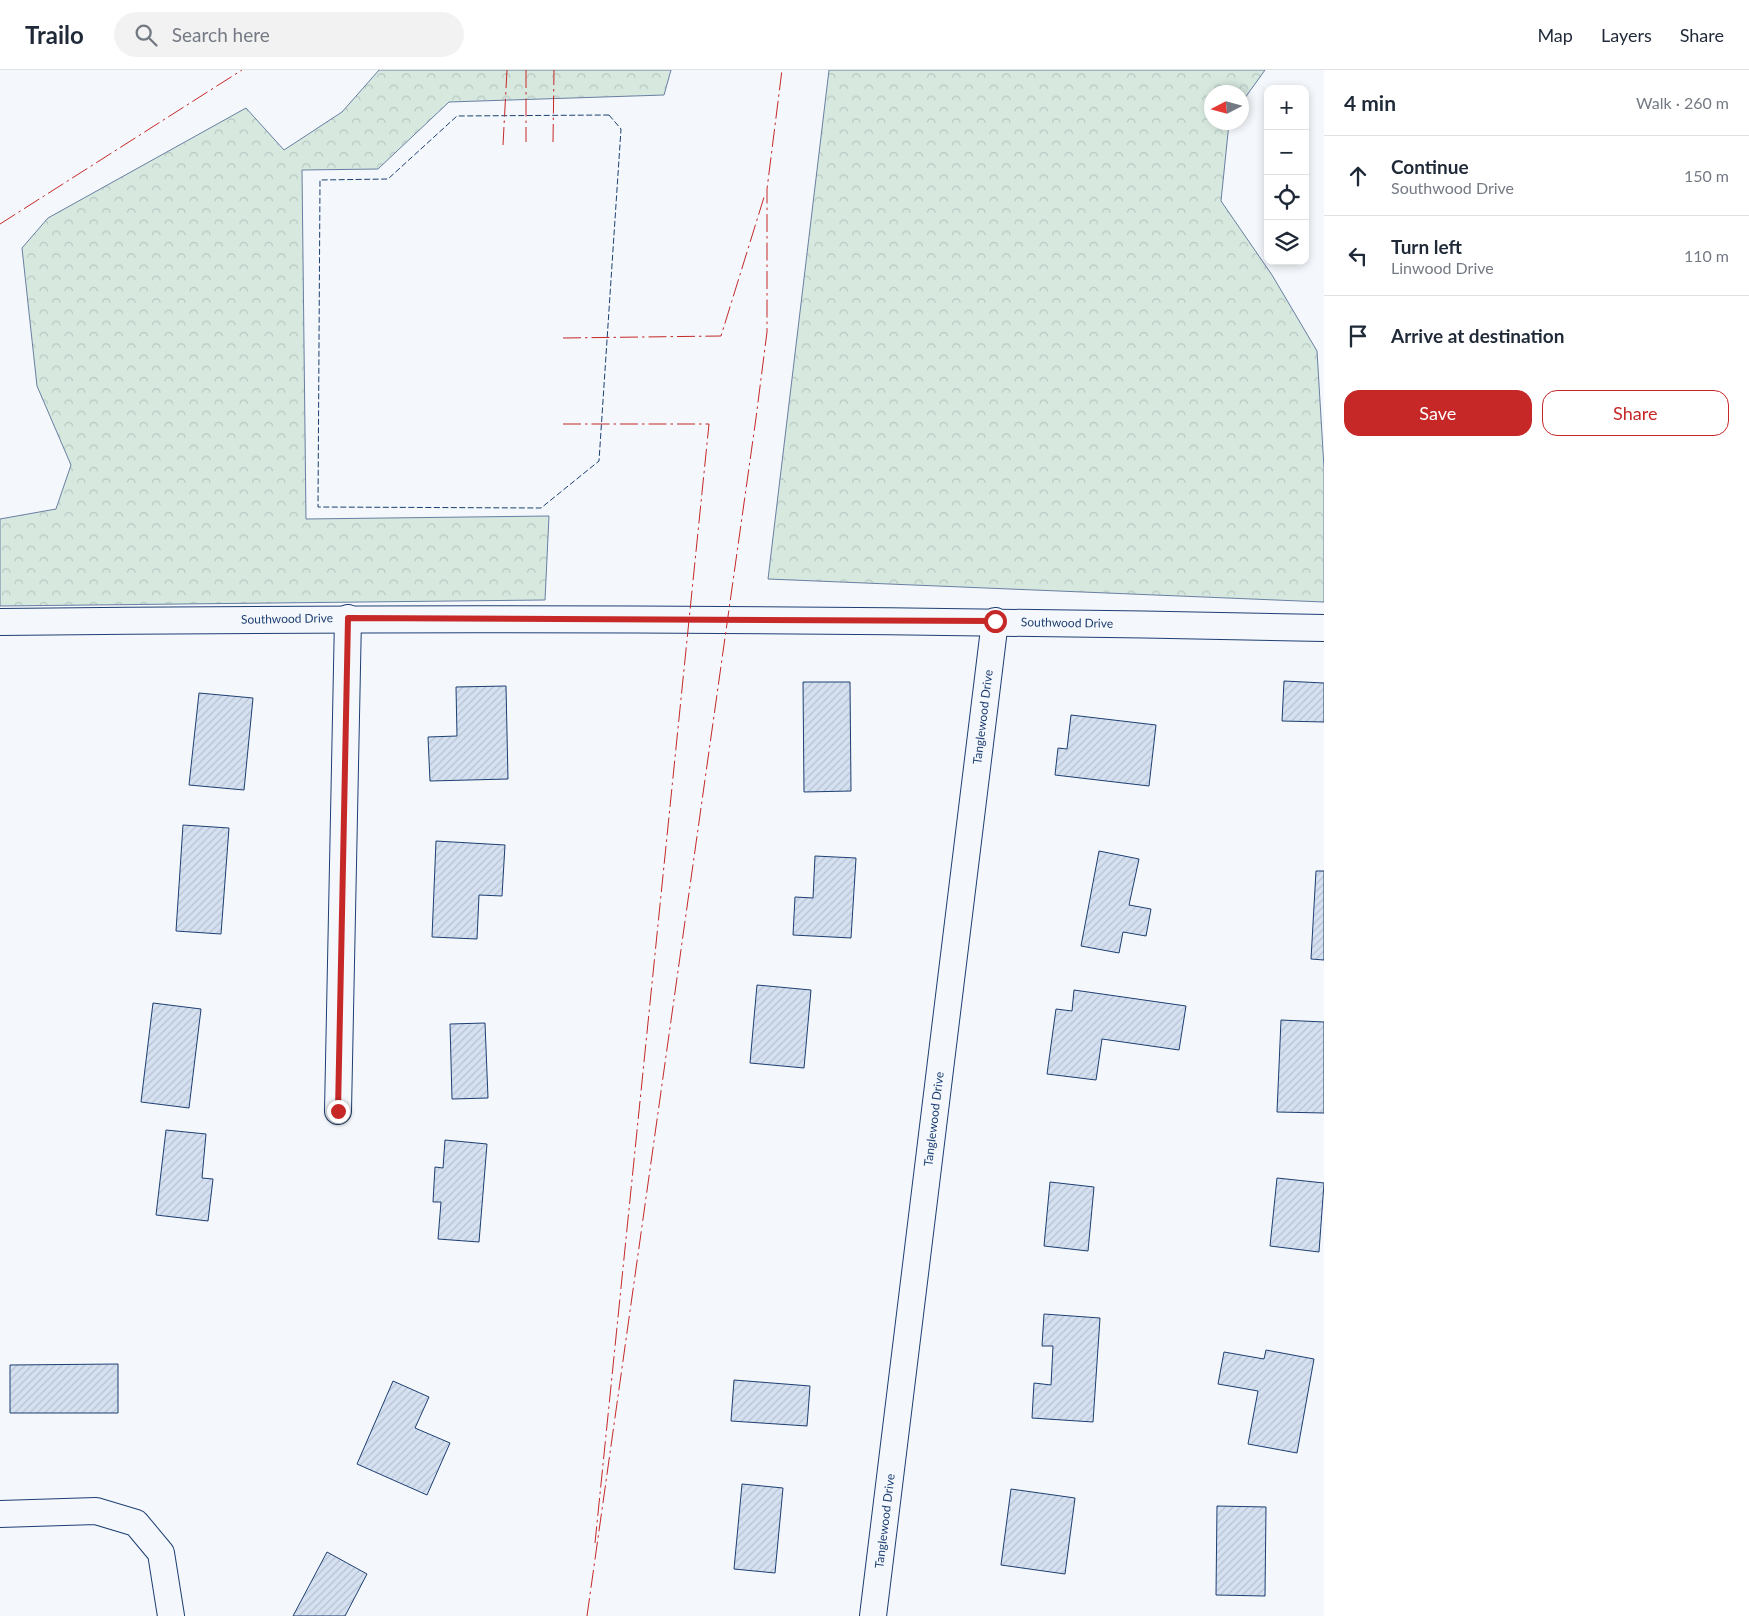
<!DOCTYPE html>
<html lang="en">
<head>
<meta charset="utf-8">
<style>
	body { margin:0; font-family:Lato,sans-serif; background:#f2f2f3; color:#1f2937 }
	.controls { position:absolute; right:15px; top:15px; display:grid; overflow:hidden; border-radius:10px; box-shadow:0 2px 8px #0003 }
	.controls button { width:45px; height:45px; display:grid; place-items:center; padding:0; border:0; border-bottom:1px solid #e0e1e3; background:#fff; color:#1f2937; font:25px sans-serif }
	.compass { position:absolute; left:1204px; top:15px; width:45px; height:45px; border-radius:50%; background:#fff; box-shadow:0 2px 8px #0003; rotate:264deg }
	.stop { position:absolute; width:15px; height:15px; margin:-11px; border:4px solid #c62828; border-radius:50%; background:#fff }
	.stop.end { background:#c62828; border-color:#fff; box-shadow:0 1px 5px #0008 }
	.list { margin:0; padding:0; list-style:none }
	h2 { display:flex; justify-content:space-between; align-items:center; height:65px; margin:0; padding:0 20px; font-size:21px }
	h2 small { font-size:16px; font-weight:400; color:#747a83 }
	.list li { display:grid; grid-template-columns:32px 1fr auto; gap:15px; align-items:center; box-sizing:border-box; height:80px; padding:0 20px; border-top:1px solid #e0e1e3 }
	.list b { display:block; font-size:19px; white-space:nowrap }
	.list p { margin:0; font-size:16px; white-space:nowrap; color:#747a83 }
	.list em { font-size:16px; font-style:normal; color:#747a83 }
	.actions { display:flex; gap:10px; padding:15px 20px }
	.actions a { flex:1; padding:11px 0; border:1px solid #c62828; border-radius:15px; text-align:center; font-size:18px; color:#c62828 }
	.actions .main { background:#c62828; color:#fff }
	.icon { flex:none; width:28px; height:28px; fill:none; stroke:currentColor; stroke-width:2; stroke-linecap:round; stroke-linejoin:round }
	.map { position:relative; flex:none; width:1324px; height:1546px; overflow:hidden }
	header { display:flex; align-items:center; gap:30px; box-sizing:border-box; height:70px; padding:0 25px; background:#fff; border-bottom:1px solid #e0e1e3 }
	header strong { font-size:24px }
	nav { display:flex; gap:28px; margin-inline-start:auto; font-size:18px }
	.search { width:350px; height:45px; background:#f2f2f3; display:flex; align-items:center; gap:12px; box-sizing:border-box; padding:0 18px; border-radius:28px; color:#747a83; font-size:19px }
	main { display:flex }
	aside { flex:1; background:#fff }
	.map>svg:first-child { display:block }
</style>
</head>
<body>
<header>
<strong>Trailo</strong>
<div class="search"><svg class="icon" aria-label="search" viewBox="0 0 24 24"><circle cx="10" cy="10" r="6"/><path d="M15 15l6 6"/></svg>Search here</div>
<nav><a>Map</a><a>Layers</a><a>Share</a></nav>
</header>
<main>
<div class="map">
<svg width="1324" height="1546" viewBox="0 0 1324 1546">
	<defs>
		<pattern id="forest-crowns" width="20" height="18" patternUnits="userSpaceOnUse" patternTransform="scale(1.25)"><rect width="20" height="18" fill="#d7e8df"/><path d="M2 6a3 3 0 1 1 6 0M12 15a3 3 0 1 1 6 0" fill="none" stroke="#b8c8c3"/></pattern>
		<pattern id="building-hatch" width="6" height="6" patternUnits="userSpaceOnUse" patternTransform="scale(1.25)"><rect width="6" height="6" fill="#d5e0f0"/><path d="M-1 1l2-2M0 6l6-6M5 7l2-2" fill="none" stroke="#b6c1d1"/></pattern>
	</defs>
	<rect width="100%" height="100%" fill="#f4f7fb"/>
	<g fill="url(#forest-crowns)" stroke="#687fa3">
		<polygon points="379,0 671,0 664,25 449,32 378,99 302,100 306,449 549,446 545,530 0,536 0,449 56,439 71,395 37,316 22,178 48,148 246,38 284,80 342,42"/>
		<polygon points="829,0 1265,0 1242,32 1242,22 1212,22 1212,52 1229,53 1221,131 1272,205 1317,281 1324,398 1324,532 768,509"/>
	</g>
	<g fill="url(#building-hatch)" stroke="#1d3f73">
		<polygon points="1284,611 1324,613 1324,652 1282,651"/>
		<polygon points="803,612 850,612 851,721 804,722"/>
		<polygon points="506,616 508,709 430,711 428,667 457,666 456,617"/>
		<polygon points="199,623 253,628 244,720 189,715"/>
		<polygon points="1071,645 1156,655 1149,716 1055,705 1058,678 1067,679"/>
		<polygon points="183,755 229,758 221,864 176,861"/>
		<polygon points="436,771 505,775 502,826 479,825 477,869 432,867"/>
		<polygon points="1099,781 1139,789 1129,835 1151,839 1146,866 1123,862 1119,883 1081,876"/>
		<polygon points="815,786 856,788 851,868 793,865 795,827 813,828"/>
		<polygon points="1316,801 1324,801 1324,890 1311,889"/>
		<polygon points="757,915 811,920 804,998 750,993"/>
		<polygon points="1074,920 1186,936 1179,980 1102,969 1096,1010 1047,1004 1056,939 1072,941"/>
		<polygon points="153,933 201,939 189,1038 141,1032"/>
		<polygon points="1281,950 1324,952 1324,1043 1277,1042"/>
		<polygon points="485,953 488,1028 452,1029 450,954"/>
		<polygon points="166,1060 206,1064 202,1108 213,1109 208,1151 156,1145"/>
		<polygon points="445,1070 487,1074 479,1172 438,1169 441,1132 433,1132 435,1097 443,1098"/>
		<polygon points="1277,1108 1324,1113 1319,1182 1270,1176"/>
		<polygon points="1050,1112 1094,1117 1088,1181 1044,1176"/>
		<polygon points="1044,1244 1100,1248 1093,1352 1032,1348 1034,1313 1051,1315 1053,1276 1042,1276"/>
		<polygon points="1266,1280 1314,1289 1297,1383 1248,1374 1258,1321 1218,1314 1224,1282 1264,1289"/>
		<polygon points="118,1294 118,1343 10,1343 10,1295"/>
		<polygon points="734,1310 810,1316 807,1356 731,1351"/>
		<polygon points="393,1311 429,1327 415,1358 450,1373 427,1425 357,1394"/>
		<polygon points="742,1414 783,1418 775,1503 734,1499"/>
		<polygon points="1011,1419 1075,1428 1065,1504 1001,1495"/>
		<polygon points="1217,1436 1266,1437 1265,1526 1216,1525"/>
		<polygon points="327,1482 367,1504 345,1546 293,1546"/>
	</g>
	<g fill="none" stroke-linecap="round" stroke-linejoin="round">
		<defs>
			<g id="street">
				<path d="M0 552C441 547 883 549 1324 558"/>
				<polyline points="338,1041 348,548"/>
				<polyline points="0,1444 96,1441 136,1453 161,1483 171,1546"/>
				<polyline points="873,1546 995,551"/>
			</g>
		</defs>
		<use href="#street" stroke="#1d3f73" stroke-width="28"/>
		<use href="#street" stroke="#f4f7fb" stroke-width="26"/>
		<polygon stroke="#1d3f73" stroke-width="1" stroke-dasharray="6 2.5" stroke-linecap="butt" points="609,45 621,59 599,391 541,438 318,437 320,110 388,109 457,46"/>
		<g stroke="#c62828" stroke-width="1" stroke-dasharray="18 4 2.5 4" stroke-linecap="butt">
			<polyline points="526,0 526,72"/>
			<polyline points="553,72 554,0"/>
			<polyline points="503,75 507,0"/>
			<polyline points="0,154 242,0"/>
			<polyline points="563,268 721,266 765,124"/>
			<polyline points="563,354 709,354 595,1473"/>
			<polyline points="587,1546 756,348 767,262 767,119 782,0"/>
		</g>
	</g>
	<g fill="none" stroke-linecap="round" stroke-linejoin="round">
		<polyline stroke="#c62828" stroke-width="6" points="338,1041 348,548 995,551"/>
	</g>
	<g text-anchor="middle" stroke-width="4" stroke-linejoin="round" paint-order="stroke">
		<g font-size="12" fill="#1d3f73" stroke="#f4f7fb">
			<text transform="translate(287 549) rotate(-1)" y="4">Southwood Drive</text>
			<text transform="translate(1067 553) rotate(1)" y="4">Southwood Drive</text>
			<text transform="translate(983 647) rotate(-83)" y="4">Tanglewood Drive</text>
			<text transform="translate(934 1049) rotate(-83)" y="4">Tanglewood Drive</text>
			<text transform="translate(885 1451) rotate(-83)" y="4">Tanglewood Drive</text>
		</g>
	</g>
</svg>
<div class="controls">
<button>+</button>
<button>−</button>
<button><svg class="icon" aria-label="locate" viewBox="0 0 24 24"><circle cx="12" cy="12" r="6"/><path d="M12 2v4M12 18v4M2 12h4M18 12h4"/></svg></button>
<button><svg class="icon" aria-label="layers" viewBox="0 0 24 24"><path d="M12 4l9 5-9 5-9-5zM3 14l9 5 9-5"/></svg></button>
</div>
<svg class="compass" viewBox="-18 -18 36 36"><path d="M0-13l5 13h-10z" fill="#e53935"/><path d="M0 13l5-13h-10z" fill="#747a83"/></svg>
<div class="stop" style="left:995px;top:551px"></div>
<div class="stop end" style="left:338px;top:1041px"></div>
</div>
<aside>
<h2>4 min<small>Walk · 260 m</small></h2>
<ul class="list">
<li><svg class="icon" aria-label="ahead" viewBox="0 0 24 24"><path d="M12 20V5M6 11l6-6 6 6"/></svg><div><b>Continue</b><p>Southwood Drive</p></div><em>150 m</em></li>
<li><svg class="icon" aria-label="left" viewBox="0 0 24 24"><path d="M17 20v-9H6M10 6l-5 5 5 5"/></svg><div><b>Turn left</b><p>Linwood Drive</p></div><em>110 m</em></li>
<li><svg class="icon" aria-label="arrive" viewBox="0 0 24 24"><path d="M6 21V4h12l-3 4 3 4H6"/></svg><div><b>Arrive at destination</b></div></li>
</ul>
<div class="actions"><a class="main">Save</a><a>Share</a></div>
</aside>
</main>
</body>
</html>
